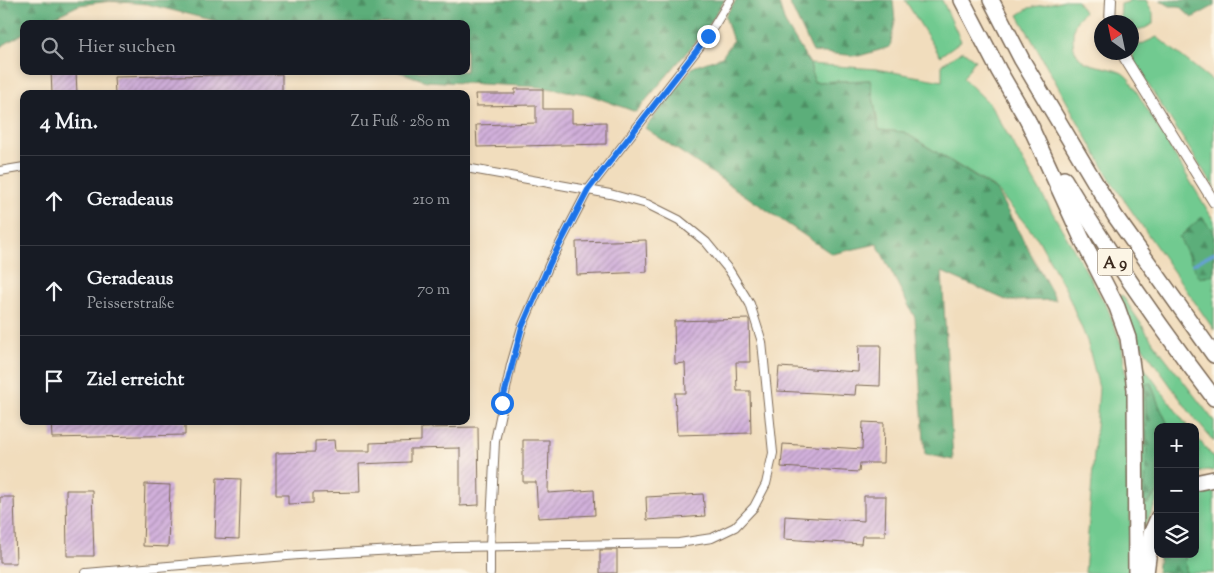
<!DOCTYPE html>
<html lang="de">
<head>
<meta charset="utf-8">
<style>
	body { margin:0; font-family:"Sorts Mill Goudy",serif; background:#20242c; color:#f1f3f6 }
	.controls { position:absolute; right:15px; bottom:15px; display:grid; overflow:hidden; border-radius:10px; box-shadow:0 2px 8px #0003 }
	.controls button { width:45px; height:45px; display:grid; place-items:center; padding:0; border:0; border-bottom:1px solid #363941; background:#171b24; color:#f1f3f6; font:25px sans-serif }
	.compass { position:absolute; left:1094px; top:15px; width:45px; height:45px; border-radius:50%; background:#171b24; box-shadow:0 2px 8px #0003; rotate:327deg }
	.stop { position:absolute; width:15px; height:15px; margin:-11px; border:4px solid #1a73e8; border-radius:50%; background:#fff }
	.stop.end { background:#1a73e8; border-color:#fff; box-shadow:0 1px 5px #0008 }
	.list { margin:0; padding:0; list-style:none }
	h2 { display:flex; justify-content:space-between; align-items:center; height:65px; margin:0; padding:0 20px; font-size:21px }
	h2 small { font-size:16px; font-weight:400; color:#9ea1a6 }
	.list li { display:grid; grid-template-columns:32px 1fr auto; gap:15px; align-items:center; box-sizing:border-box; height:90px; padding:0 20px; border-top:1px solid #363941 }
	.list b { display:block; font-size:19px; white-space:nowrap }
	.list p { margin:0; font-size:16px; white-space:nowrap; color:#9ea1a6 }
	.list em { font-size:16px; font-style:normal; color:#9ea1a6 }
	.icon { flex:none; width:28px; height:28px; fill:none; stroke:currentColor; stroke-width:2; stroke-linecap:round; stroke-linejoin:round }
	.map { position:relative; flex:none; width:1214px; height:573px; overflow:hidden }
	.search { position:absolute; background:#171b24; box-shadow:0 2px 8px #0003; left:20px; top:20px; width:450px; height:55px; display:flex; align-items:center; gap:12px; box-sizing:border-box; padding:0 18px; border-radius:10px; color:#9ea1a6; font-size:19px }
	.panel { position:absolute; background:#171b24; box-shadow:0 2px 8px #0003; left:20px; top:90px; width:450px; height:335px; border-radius:10px }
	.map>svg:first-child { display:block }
</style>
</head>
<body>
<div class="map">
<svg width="1214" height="573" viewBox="0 0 1214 573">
	<defs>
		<pattern id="forest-firs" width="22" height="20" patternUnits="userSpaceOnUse" patternTransform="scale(1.25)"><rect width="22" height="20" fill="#5cae7a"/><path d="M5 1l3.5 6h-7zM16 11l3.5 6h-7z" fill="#4d8e63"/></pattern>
		<pattern id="building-hatch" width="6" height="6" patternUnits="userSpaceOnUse" patternTransform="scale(1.25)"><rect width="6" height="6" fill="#d1b0db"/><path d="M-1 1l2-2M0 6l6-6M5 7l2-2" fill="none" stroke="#ab8fb1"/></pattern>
	</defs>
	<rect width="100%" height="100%" fill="#fcf5e5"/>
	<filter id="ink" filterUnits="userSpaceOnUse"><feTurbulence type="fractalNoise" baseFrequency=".02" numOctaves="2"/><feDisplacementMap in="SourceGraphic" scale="10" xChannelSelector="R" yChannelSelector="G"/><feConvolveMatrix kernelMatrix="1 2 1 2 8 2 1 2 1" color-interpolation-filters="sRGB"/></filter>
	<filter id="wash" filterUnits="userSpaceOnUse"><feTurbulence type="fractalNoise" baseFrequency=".0096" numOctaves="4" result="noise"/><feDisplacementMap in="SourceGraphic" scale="20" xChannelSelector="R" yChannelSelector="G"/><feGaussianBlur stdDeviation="1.12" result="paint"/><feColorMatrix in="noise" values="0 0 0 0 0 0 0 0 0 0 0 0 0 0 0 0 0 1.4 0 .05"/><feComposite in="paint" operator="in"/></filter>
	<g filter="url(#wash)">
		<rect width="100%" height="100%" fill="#f1ddbd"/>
		<g fill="#71ca90" stroke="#567a57">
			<polygon points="905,0 942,0 961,41 940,56"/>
			<path d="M1065 0H1077L1084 12C1077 19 1073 25 1073 36 1072 70 1100 63 1120 72 1123 73 1126 76 1129 79L1214 221V330L1113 184 1018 15 1029 8Z"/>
			<polygon points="1129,0 1146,0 1153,13 1153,24 1145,28 1132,31 1132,22 1120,22 1121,4 1128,2"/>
			<polygon points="1157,37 1214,82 1214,187 1133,61 1133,48"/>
			<polygon points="963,51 975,60 963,78 990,104 1108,309 1122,346 1131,420 1130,566 1127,573 1085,573 1099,388 1087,341 1066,290 1038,239 996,189 904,132 879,130 870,80 814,82 810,64 876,69 942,81 942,64"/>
			<polygon points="1122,295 1153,342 1214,421 1214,442 1191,414 1131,331 1119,298"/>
			<path d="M1140 362 1188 427H1169L1158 403 1151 383 1145 395 1147 446V505L1158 492C1158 504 1149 516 1144 527H1141L1138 365Z"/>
			<polygon points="1195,435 1214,458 1214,471 1207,470 1195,474 1198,450 1195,447"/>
			<polygon points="1214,485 1214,573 1186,573 1185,554 1195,554 1195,490"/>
		</g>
		<g fill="url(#forest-firs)" stroke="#4c6c4c">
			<polygon points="0,0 725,0 704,32 636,112 587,94 539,87 426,81 397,71 466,71 466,24 227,24 147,4 110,1 79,5 40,24 24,24 24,33 0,47"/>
			<polygon points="736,0 778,0 785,23 810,64 814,82 870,80 879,130 904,132 996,190 1056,300 1008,301 942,272 953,460 925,454 915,318 877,244 832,254 645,128 693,67 722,57 733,41 725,16"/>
			<polygon points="788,0 893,0 895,21 890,47 859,56 813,52"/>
			<polygon points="1160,0 1214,0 1214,6 1192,18 1179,6 1170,6"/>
			<polygon points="1202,217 1214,233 1214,275 1199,278 1179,237"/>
			<polygon points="1151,383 1158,403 1169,427 1158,427 1158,492 1146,505 1144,502 1147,446 1145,384"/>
			<polygon points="1159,554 1185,554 1186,573 1157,573"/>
		</g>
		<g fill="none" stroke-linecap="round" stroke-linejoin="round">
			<polyline stroke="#66a0d5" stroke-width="3" points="1193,264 1214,253"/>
		</g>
		<g id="blocks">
			<g fill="url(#building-hatch)">
				<polygon points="51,71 76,71 77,94 52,94"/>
				<polygon points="282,74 282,94 115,94 114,77"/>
				<polygon points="515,89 543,89 543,109 572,109 572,123 606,122 606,144 477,147 476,125 536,123 536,105 476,106 475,94 515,94"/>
				<polygon points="646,240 647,272 577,275 576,242"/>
				<polygon points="749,319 750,362 736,362 737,391 750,391 751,433 677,435 675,393 686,393 685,363 675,364 674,321"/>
				<polygon points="859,345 881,345 880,386 856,385 855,395 777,391 779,367 858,372"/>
				<polygon points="51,421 185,421 185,435 52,438"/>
				<polygon points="863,422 884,423 883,463 860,463 859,472 781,467 783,444 862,449"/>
				<polygon points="478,427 479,505 460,506 460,448 410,449 410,462 359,464 360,492 313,493 313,503 288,504 288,495 276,495 276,453 315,452 315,441 334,440 335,451 370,451 370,443 421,441 421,428"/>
				<polygon points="523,440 549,440 548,493 594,490 595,515 538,518 536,482 523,482"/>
				<polygon points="217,478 241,479 239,539 215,538"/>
				<polygon points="145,484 170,485 168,547 143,546"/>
				<polygon points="66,490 92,490 94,556 67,556"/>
				<polygon points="703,494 705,516 647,520 646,497"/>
				<polygon points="864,496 886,496 885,536 862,536 861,544 784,539 785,516 864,521"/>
				<polygon points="0,497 14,497 16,563 0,563"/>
				<rect x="600" y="550" width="17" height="23"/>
			</g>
		</g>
	</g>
	<g filter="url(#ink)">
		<use href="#blocks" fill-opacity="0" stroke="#7b6956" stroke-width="1"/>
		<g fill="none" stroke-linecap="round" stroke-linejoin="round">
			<defs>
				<g id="minor">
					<polyline points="0,171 24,167"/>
					<polyline points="86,573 299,555 455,547 679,543 712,538 735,527 754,507 766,484 773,453 762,342 750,304 729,270 706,242 679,220 647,204 610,194 466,168"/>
					<polyline points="490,573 490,546 495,441 511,365 522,327 550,263 588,190 708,36 730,0"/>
				</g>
				<g id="tertiary">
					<polyline points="1110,22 1111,0"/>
					<polyline points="1121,52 1214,202"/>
				</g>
				<g id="motorway">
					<polyline points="962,0 999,71 1032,128"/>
					<polyline points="991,0 1022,60 1115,216 1214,355"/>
					<polyline points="1027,119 1082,239 1117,307 1128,338 1135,389 1136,573"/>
					<path d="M1064 179C1110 255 1160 327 1214 398"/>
					<polyline points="1195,483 1214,479"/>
					<polyline points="1146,573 1151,534 1158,518"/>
				</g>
			</defs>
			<use href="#minor" stroke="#7b6956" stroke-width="10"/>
			<use href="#tertiary" stroke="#7b6956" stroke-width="12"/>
			<use href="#motorway" stroke="#7b6956" stroke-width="18"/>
			<use href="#minor" stroke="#fff" stroke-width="8"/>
			<use href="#tertiary" stroke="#fff" stroke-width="10"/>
			<use href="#motorway" stroke="#fff" stroke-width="15"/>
		</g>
	</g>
	<g fill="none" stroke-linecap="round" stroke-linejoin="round" filter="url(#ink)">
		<polyline stroke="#1a73e8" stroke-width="6" points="502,403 522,327 550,263 588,190 708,36"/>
	</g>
	<g text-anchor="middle" stroke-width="4" stroke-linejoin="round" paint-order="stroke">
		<rect fill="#fcf5e5" stroke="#75675a" stroke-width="1" x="1097.5" y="248.5" width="35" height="27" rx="4"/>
		<g font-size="16" font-weight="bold" fill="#3b2a1e">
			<text x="1115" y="268">A 9</text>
		</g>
	</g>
</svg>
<div class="controls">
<button>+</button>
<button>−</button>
<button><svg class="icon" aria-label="layers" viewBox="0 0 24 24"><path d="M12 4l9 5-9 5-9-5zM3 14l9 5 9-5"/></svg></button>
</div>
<svg class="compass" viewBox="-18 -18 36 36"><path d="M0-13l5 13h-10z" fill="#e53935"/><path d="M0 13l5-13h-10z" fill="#9ea1a6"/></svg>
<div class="stop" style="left:502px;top:403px"></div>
<div class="stop end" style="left:708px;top:36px"></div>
<div class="search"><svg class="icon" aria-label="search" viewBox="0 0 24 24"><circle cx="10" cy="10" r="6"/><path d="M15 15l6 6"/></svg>Hier suchen</div>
<section class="panel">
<h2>4 Min.<small>Zu Fuß · 280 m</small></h2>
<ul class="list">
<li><svg class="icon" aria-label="ahead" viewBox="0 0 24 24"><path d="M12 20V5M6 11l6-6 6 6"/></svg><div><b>Geradeaus</b></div><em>210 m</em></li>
<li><svg class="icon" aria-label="ahead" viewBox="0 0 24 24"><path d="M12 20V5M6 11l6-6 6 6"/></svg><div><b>Geradeaus</b><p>Peisserstraße</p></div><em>70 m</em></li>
<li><svg class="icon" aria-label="arrive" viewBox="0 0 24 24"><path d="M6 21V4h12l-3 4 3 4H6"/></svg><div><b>Ziel erreicht</b></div></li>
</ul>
</section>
</div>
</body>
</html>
